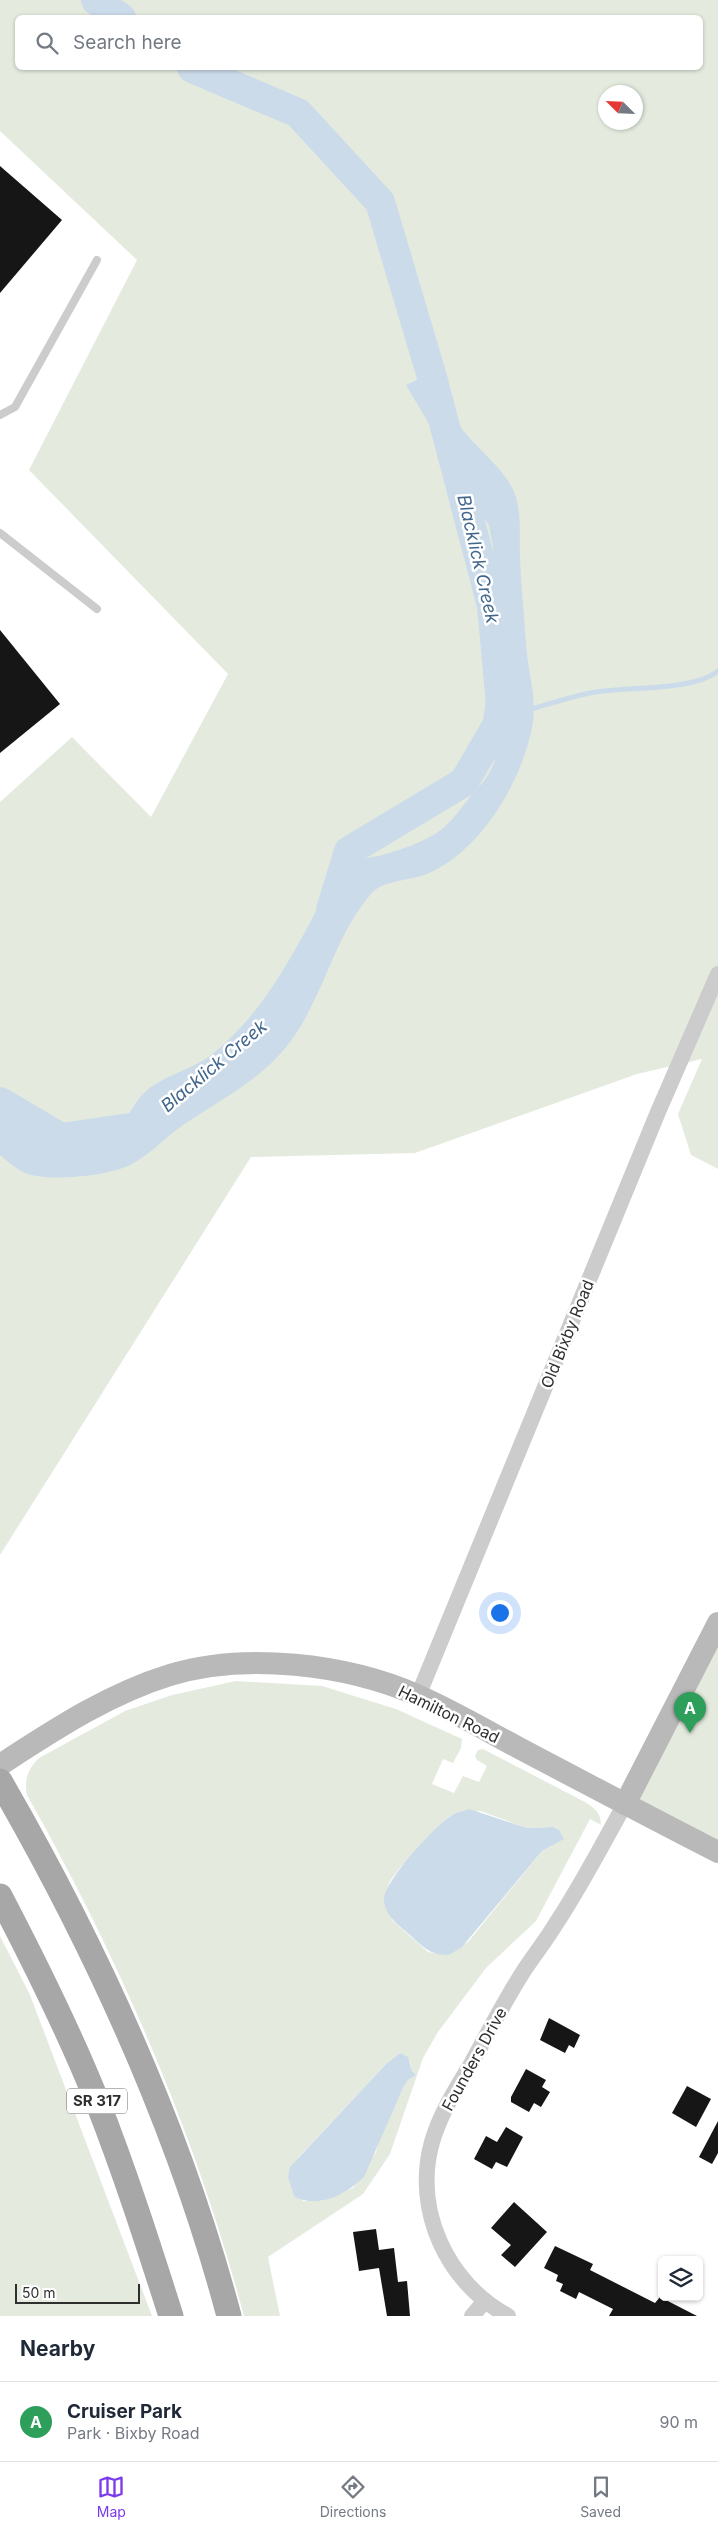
<!DOCTYPE html>
<html lang="en">
<head>
<meta charset="utf-8">
<style>
	body { margin:0; font-family:Inter,sans-serif; background:#f6f6f7; color:#1f2937 }
	.controls { position:absolute; right:15px; bottom:15px; display:grid; overflow:hidden; border-radius:8px; box-shadow:0 1px 4px #0004 }
	.controls button { width:45px; height:45px; display:grid; place-items:center; padding:0; border:0; border-bottom:1px solid #e0e1e3; background:#fff; color:#1f2937; font:25px sans-serif }
	.compass { position:absolute; left:598px; top:85px; width:45px; height:45px; border-radius:50%; background:#fff; box-shadow:0 1px 4px #0004; rotate:294deg }
	.scale { position:absolute; left:15px; bottom:12px; width:125px; box-sizing:border-box; padding-left:5px; border:2px solid #2f2f2f; border-top:0; font-size:14px; line-height:18px; white-space:nowrap; color:#2f2f2f; -webkit-text-stroke:4px #fff; paint-order:stroke }
	.you { position:absolute; left:499px; top:1612px; width:18px; height:18px; margin:-12px; border:4px solid #fff; border-radius:50%; background:#1a73e8; box-shadow:0 0 0 8px #1a73e833 }
	.badge { display:grid; place-items:center; width:32px; height:32px; border-radius:50%; background:#7c3aed; color:#fff; font-size:16px; font-weight:700 }
	.pin { position:absolute; translate:-50% -41px; filter:drop-shadow(0 1px 2px #0008) }
	.pin::after { content:''; position:absolute; top:26px; width:18px; height:15px; background:inherit; clip-path:polygon(0 0,100% 0,50% 100%) }
	.list { margin:0; padding:0; list-style:none }
	h2 { display:flex; justify-content:space-between; align-items:center; height:65px; margin:0; padding:0 20px; font-size:21px }
	h2 small { font-size:16px; font-weight:400; color:#747a83 }
	.list li { display:grid; grid-template-columns:32px 1fr auto; gap:15px; align-items:center; box-sizing:border-box; height:80px; padding:0 20px; border-top:1px solid #e0e1e3 }
	.list b { display:block; font-size:19px; white-space:nowrap }
	.list p { margin:0; font-size:16px; white-space:nowrap; color:#747a83 }
	.list em { font-size:16px; font-style:normal; color:#747a83 }
	.icon { flex:none; width:28px; height:28px; fill:none; stroke:currentColor; stroke-width:2; stroke-linecap:round; stroke-linejoin:round }
	.map { position:relative; flex:none; width:718px; height:2316px; overflow:hidden }
	.search { position:absolute; background:#fff; box-shadow:0 1px 4px #0004; left:15px; right:15px; top:15px; height:55px; display:flex; align-items:center; gap:12px; box-sizing:border-box; padding:0 18px; border-radius:8px; color:#747a83; font-size:19px }
	.sheet { height:145px; background:#fff }
	nav { display:flex; justify-content:space-around; align-items:center; box-sizing:border-box; height:70px; border-top:1px solid #e0e1e3; background:#fff; font-size:14px; color:#747a83 }
	nav a { display:grid; justify-items:center; gap:2px }
	nav .on { color:#7c3aed }
	.map>svg:first-child { display:block }
</style>
</head>
<body>
<div class="map">
<svg width="718" height="2316" viewBox="0 0 718 2316">
	<rect width="100%" height="100%" fill="#fff"/>
	<g fill="#e4ebde" fill-rule="evenodd">
		<path d="M0 0H718V1169L691 1155 678 1114 702 1059 637 1074 415 1153 251 1157 0 1555V802L72 737 151 817 228 674 29 470 137 260 0 131ZM18 18H700V68H18ZM606 92H636V122H606Z"/>
		<polygon points="718,1623 718,1852 625,1804"/>
		<path d="M236 1681 322 1686 396 1709 462 1739 461 1748 453 1763 443 1759 432 1784 454 1793 463 1776 479 1782 487 1766 477 1760 475 1756 478 1750 483 1749 585 1802C594 1808 601 1812 601 1825L590 1819 536 1921 486 1968 438 2032 423 2058 390 2154 363 2194 268 2257 280 2316H244C195 2133 120 1960 27 1795 24 1779 28 1769 39 1758L125 1711 172 1695ZM480 1811 527 1828 552 1827 559 1830 560 1841 542 1851 468 1942 444 1955 428 1952 392 1920 384 1899 386 1892 390 1881 399 1869 449 1817ZM400 2053 410 2062 412 2071 415 2075 408 2080 403 2088 381 2134 376 2152 353 2188 321 2201H303L297 2159 386 2064Z"/>
		<polygon points="0,1936 30,1995 152,2316 0,2316"/>
	</g>
	<g fill="#ccdbea">
		<path d="M442 368C446 385 447 403 455 418 466 440 497 461 510 484 523 504 519 533 520 557 521 585 524 614 526 642 527 669 537 696 533 722 524 779 480 854 424 875 408 881 383 880 371 894 336 934 325 991 295 1035 269 1074 228 1096 189 1121 168 1134 152 1154 130 1165 109 1176 44 1183 23 1172 15 1168 7 1161 0 1155V1092C8 1105 15 1118 27 1128 49 1146 93 1153 115 1132 128 1120 133 1102 147 1090 168 1073 196 1069 216 1051 255 1019 282 974 306 930 315 914 322 896 334 881 339 876 344 868 350 864 360 858 371 858 382 855 400 850 418 844 435 834 453 823 462 805 476 790 489 776 502 757 493 737L481 735 496 627 493 547 489 526 406 385Z"/>
		<path d="M469 1809 527 1828 553 1827 559 1830 564 1839 542 1851 462 1947 449 1955C431 1956 423 1947 410 1935 399 1925 384 1916 384 1899 385 1880 435 1826 451 1816 457 1812 463 1811 469 1809Z"/>
		<path d="M400 2053 408 2057 412 2071 416 2075 408 2080 403 2088 364 2177C347 2194 317 2210 294 2196L288 2177 290 2167 386 2064Z"/>
	</g>
	<g fill="none" stroke-linecap="round" stroke-linejoin="round">
		<path stroke="#ccdbea" stroke-width="5" d="M527 710C547 705 569 697 590 693 623 686 692 692 718 671"/>
		<g stroke="#ccdbea" stroke-width="30">
			<polyline points="96,0 121,18"/>
			<polyline points="192,68 298,113 380,202 432,377 492,606 502,717 464,782 349,851 331,910"/>
			<polyline points="0,1102 61,1138 143,1126 155,1116"/>
		</g>
	</g>
	<g fill="#161616">
		<polygon points="0,166 62,220 0,293"/>
		<polygon points="0,630 60,704 0,753"/>
		<polygon points="549,2018 580,2035 574,2048 569,2045 565,2053 540,2040"/>
		<polygon points="526,2069 546,2080 542,2087 550,2092 541,2107 534,2103 529,2112 511,2102 511,2097"/>
		<polygon points="687,2086 711,2099 696,2127 672,2113"/>
		<polygon points="718,2121 718,2153 712,2164 699,2157"/>
		<polygon points="506,2127 523,2137 507,2167 496,2162 492,2169 474,2159 486,2136 497,2142"/>
		<polygon points="514,2202 547,2232 515,2267 501,2255 511,2245 491,2228"/>
		<polygon points="376,2229 379,2250 394,2248 398,2282 407,2281 410,2316 387,2316 379,2268 359,2271 353,2232"/>
		<polygon points="555,2246 593,2264 590,2270 655,2303 660,2297 697,2316 609,2316 613,2309 579,2292 576,2299 560,2291 563,2284 556,2281 558,2275 544,2268"/>
	</g>
	<g fill="none" stroke-linecap="round" stroke-linejoin="round">
		<g stroke="#ccc" stroke-width="8">
			<polyline points="0,415 15,407 97,260"/>
			<polyline points="0,533 97,609"/>
		</g>
		<g stroke="#ccc" stroke-width="16">
			<polyline points="418,1696 658,1112 718,974"/>
			<polyline points="472,2316 485,2301"/>
			<path d="M508 2316C447 2283 413 2210 432 2142 440 2114 456 2089 471 2064 488 2033 504 2002 523 1972 534 1955 547 1939 557 1922 582 1884 603 1843 625 1804"/>
		</g>
		<g stroke="#b9b9b9" stroke-width="22">
			<path d="M0 1765C54 1730 108 1694 170 1675 245 1652 346 1664 417 1695 458 1713 497 1737 536 1757 597 1789 657 1821 718 1852"/>
			<polyline points="625,1804 718,1623"/>
		</g>
		<g stroke="#a7a7a7" stroke-width="25">
			<path d="M0 1781C97 1949 179 2128 229 2316"/>
			<path d="M0 1896C35 1963 69 2031 97 2101 125 2172 148 2244 171 2316"/>
		</g>
	</g>
	<g text-anchor="middle" stroke-width="5" stroke-linejoin="round" paint-order="stroke">
		<rect fill="#fff" stroke="#6d6d6d" stroke-width="1" x="67" y="2088.5" width="60" height="25" rx="4"/>
		<g font-size="15" font-weight="bold" fill="#2f2f2f">
			<text x="97" y="2106">SR 317</text>
		</g>
		<g font-size="16" fill="#2f2f2f" stroke="#fff">
			<text transform="translate(567 1334) rotate(-68)" y="6">Old Bixby Road</text>
			<text transform="translate(449 1714) rotate(26)" y="6">Hamilton Road</text>
			<text transform="translate(474 2059) rotate(-61)" y="6">Founders Drive</text>
		</g>
		<g font-size="18" font-style="italic" fill="#42678c" stroke="#fff">
			<text transform="translate(478 559) rotate(77)" y="6">Blacklick Creek</text>
			<text transform="translate(214 1066) rotate(-40)" y="6">Blacklick Creek</text>
		</g>
	</g>
</svg>
<div class="controls">
<button><svg class="icon" aria-label="layers" viewBox="0 0 24 24"><path d="M12 4l9 5-9 5-9-5zM3 14l9 5 9-5"/></svg></button>
</div>
<svg class="compass" viewBox="-18 -18 36 36"><path d="M0-13l5 13h-10z" fill="#e53935"/><path d="M0 13l5-13h-10z" fill="#747a83"/></svg>
<div class="scale">50 m</div>
<div class="you"></div>
<div class="pin badge" style="left:690px;top:1733px;background:#2e9e5b">A</div>
<div class="search"><svg class="icon" aria-label="search" viewBox="0 0 24 24"><circle cx="10" cy="10" r="6"/><path d="M15 15l6 6"/></svg>Search here</div>
</div>
<section class="sheet">
<h2>Nearby<small></small></h2>
<ul class="list">
<li><span class="badge" style="background:#2e9e5b">A</span><div><b>Cruiser Park</b><p>Park · Bixby Road</p></div><em>90 m</em></li>
</ul>
</section>
<nav>
<a class="on"><svg class="icon" aria-label="map" viewBox="0 0 24 24"><path d="M3 6l6-2 6 2 6-2v14l-6 2-6-2-6 2zM9 4v14M15 6v14"/></svg>Map</a>
<a><svg class="icon" aria-label="directions" viewBox="0 0 24 24"><path d="M12 3l9 9-9 9-9-9zM9 14v-3h6M13 9l2 2-2 2"/></svg>Directions</a>
<a><svg class="icon" aria-label="saved" viewBox="0 0 24 24"><path d="M7 4h10v16l-5-4-5 4z"/></svg>Saved</a>
</nav>
</body>
</html>
